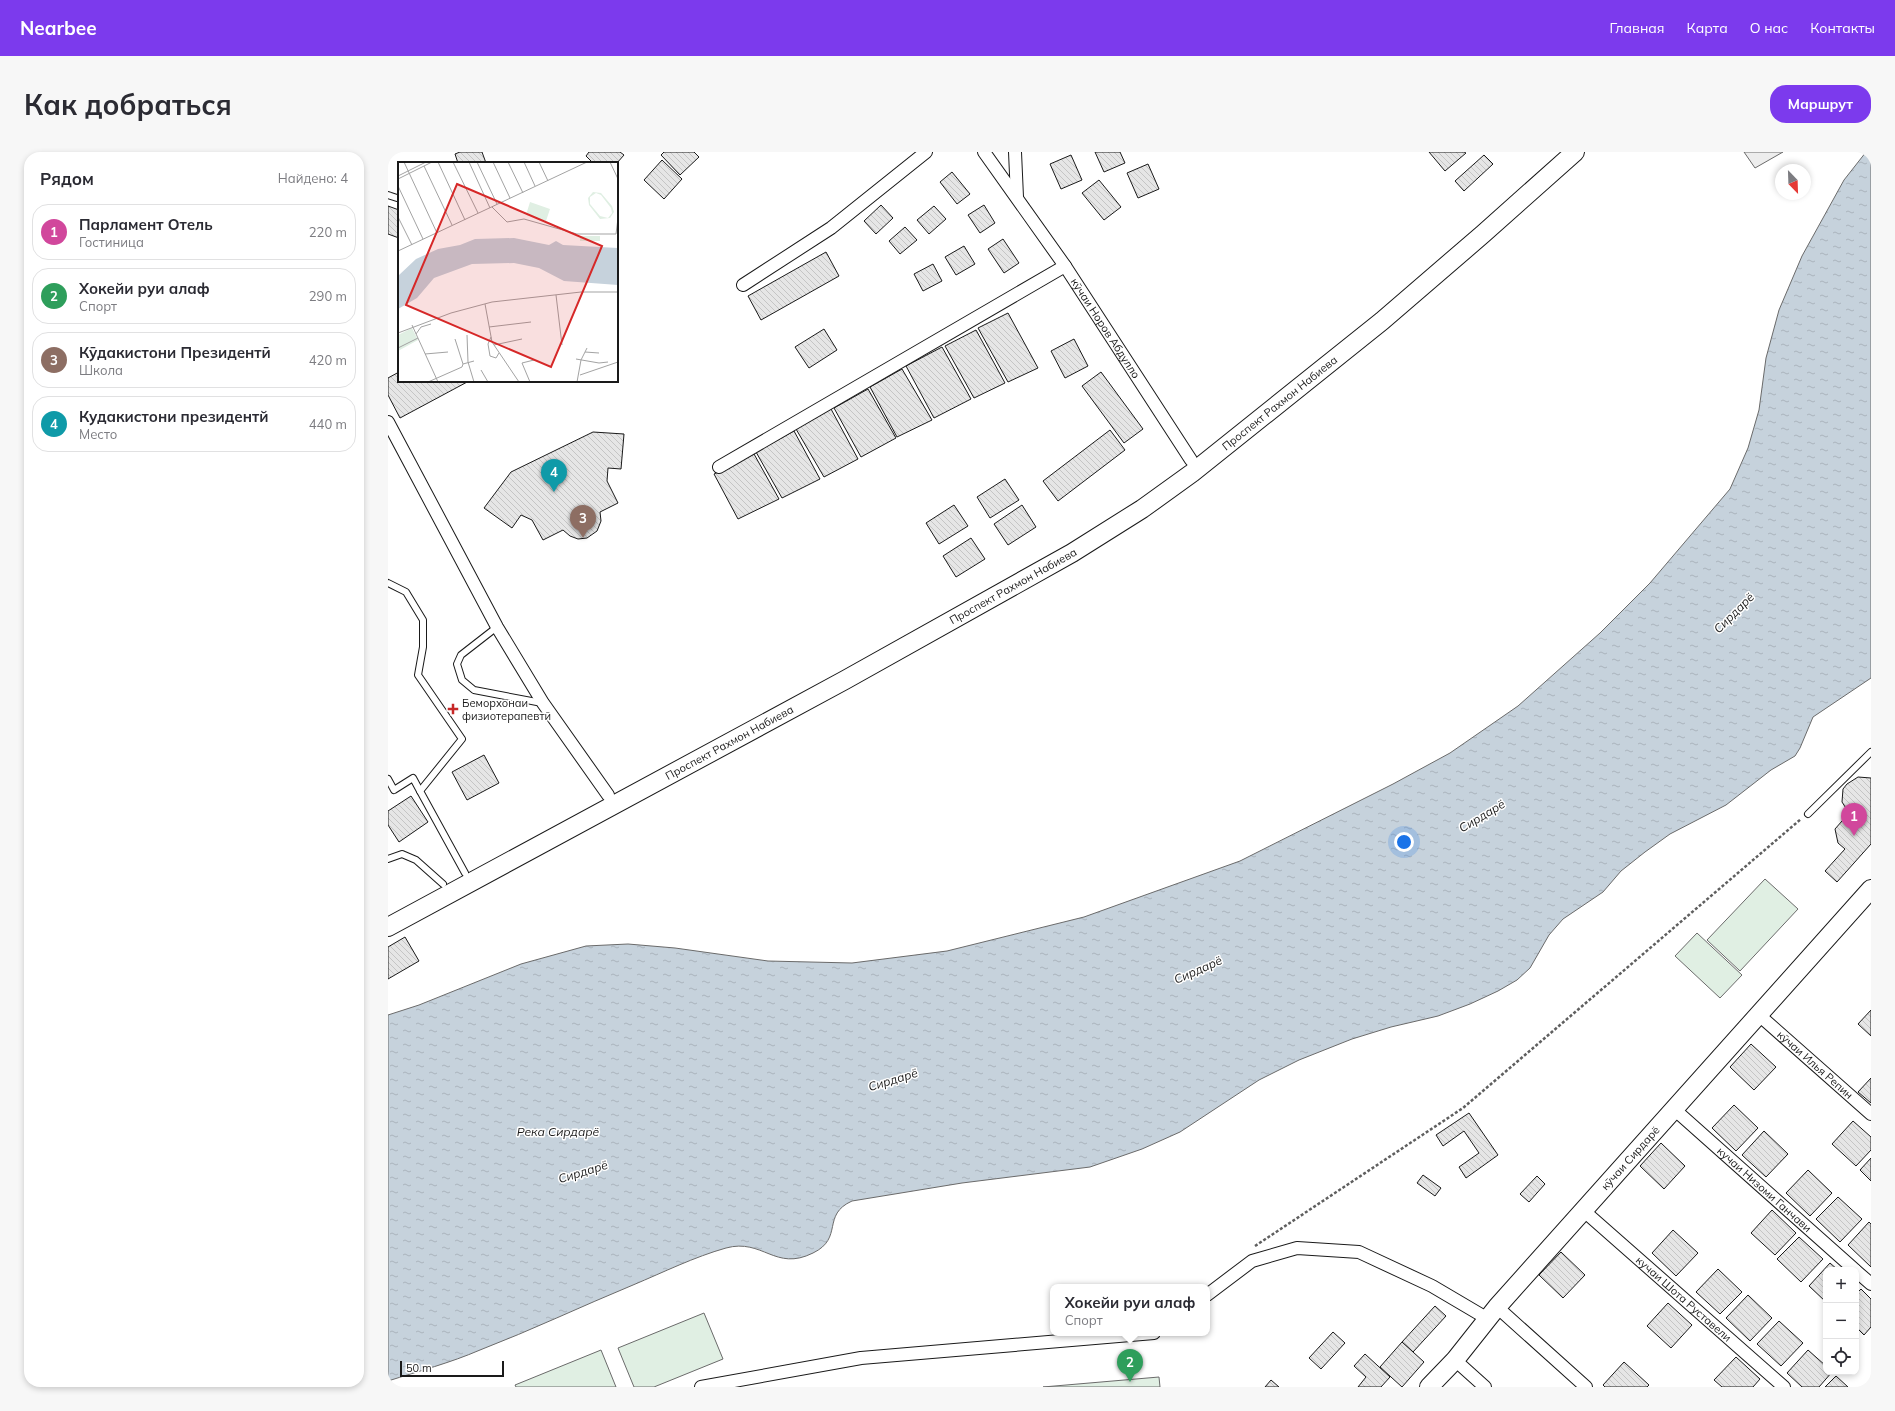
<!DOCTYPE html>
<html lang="ru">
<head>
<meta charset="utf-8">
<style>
	body { margin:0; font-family:Mulish,sans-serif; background:#f7f7f7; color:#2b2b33 }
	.controls { position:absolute; right:12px; bottom:12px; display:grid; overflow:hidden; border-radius:8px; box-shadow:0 2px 6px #0003 }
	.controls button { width:36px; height:36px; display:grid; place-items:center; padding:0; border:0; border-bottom:1px solid #e1e1e2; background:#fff; color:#2b2b33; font:20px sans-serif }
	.compass { position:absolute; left:1387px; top:12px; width:36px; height:36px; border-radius:50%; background:#fff; box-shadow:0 2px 6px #0003; rotate:157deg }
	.scale { position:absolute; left:12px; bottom:10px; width:104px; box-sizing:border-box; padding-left:4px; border:2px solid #1a1a1a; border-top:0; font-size:11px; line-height:14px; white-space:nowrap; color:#1a1a1a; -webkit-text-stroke:3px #fff; paint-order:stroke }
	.you { position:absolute; left:1016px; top:690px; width:14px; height:14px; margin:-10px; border:3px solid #fff; border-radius:50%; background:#1a73e8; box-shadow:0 0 0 6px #1a73e833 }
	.badge { display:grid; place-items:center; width:26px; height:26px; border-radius:50%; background:#7c3aed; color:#fff; font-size:13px; font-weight:700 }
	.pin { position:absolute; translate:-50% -33px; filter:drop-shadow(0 1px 2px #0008) }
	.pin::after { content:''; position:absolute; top:21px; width:14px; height:12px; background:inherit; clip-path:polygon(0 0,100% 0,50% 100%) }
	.popup { position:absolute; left:662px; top:1132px; width:160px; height:52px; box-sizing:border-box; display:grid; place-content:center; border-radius:8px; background:#fff; filter:drop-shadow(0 1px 3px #0005); font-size:13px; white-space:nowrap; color:#7c7c81 }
	.popup b { font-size:15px; color:#2b2b33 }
	.popup::after { content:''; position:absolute; left:50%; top:100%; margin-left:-8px; border:8px solid transparent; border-top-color:#fff }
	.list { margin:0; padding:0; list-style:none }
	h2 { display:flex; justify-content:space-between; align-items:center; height:52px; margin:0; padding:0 16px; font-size:17px }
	h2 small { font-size:13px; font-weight:400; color:#7c7c81 }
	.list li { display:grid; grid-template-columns:26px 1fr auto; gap:12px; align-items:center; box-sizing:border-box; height:56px; margin:0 8px 8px; padding:0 8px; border:1px solid #e1e1e2; border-radius:16px }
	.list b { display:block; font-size:15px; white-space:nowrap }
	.list p { margin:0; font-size:13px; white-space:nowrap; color:#7c7c81 }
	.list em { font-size:13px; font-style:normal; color:#7c7c81 }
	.icon { flex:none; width:22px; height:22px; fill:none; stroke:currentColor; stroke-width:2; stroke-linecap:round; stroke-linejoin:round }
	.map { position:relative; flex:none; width:1483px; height:1235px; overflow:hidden; border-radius:16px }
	header { display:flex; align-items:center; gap:24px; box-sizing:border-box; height:56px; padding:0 20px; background:#7c3aed; color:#fff }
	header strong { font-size:19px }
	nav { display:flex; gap:22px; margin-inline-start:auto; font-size:14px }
	.intro { display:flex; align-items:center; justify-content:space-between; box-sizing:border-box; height:96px; padding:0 24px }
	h1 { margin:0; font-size:28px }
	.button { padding:10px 18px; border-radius:16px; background:#7c3aed; color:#fff; font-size:14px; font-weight:700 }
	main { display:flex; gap:24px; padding:0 24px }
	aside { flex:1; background:#fff; border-radius:16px; box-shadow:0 2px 6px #0003 }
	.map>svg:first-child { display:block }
</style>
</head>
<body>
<header>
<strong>Nearbee</strong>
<nav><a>Главная</a><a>Карта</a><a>О нас</a><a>Контакты</a></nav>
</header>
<div class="intro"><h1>Как добраться</h1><a class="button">Маршрут</a></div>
<main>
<aside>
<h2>Рядом<small>Найдено: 4</small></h2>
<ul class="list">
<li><span class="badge" style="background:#d1479c">1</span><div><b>Парламент Отель</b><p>Гостиница</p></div><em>220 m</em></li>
<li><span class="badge" style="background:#2e9e5b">2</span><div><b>Хокейи руи алаф</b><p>Спорт</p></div><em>290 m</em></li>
<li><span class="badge" style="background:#8d6e63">3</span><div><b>Кӯдакистони Президентӣ</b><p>Школа</p></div><em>420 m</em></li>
<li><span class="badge" style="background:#0f9aa8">4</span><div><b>Кудакистони президентй</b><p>Место</p></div><em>440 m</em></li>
</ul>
</aside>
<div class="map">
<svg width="1483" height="1235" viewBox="0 0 1483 1235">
	<defs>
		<pattern id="water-ripples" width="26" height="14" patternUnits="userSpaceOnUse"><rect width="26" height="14" fill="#c6d2dc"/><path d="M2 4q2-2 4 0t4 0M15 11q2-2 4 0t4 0" fill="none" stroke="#aab4bc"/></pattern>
		<pattern id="building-back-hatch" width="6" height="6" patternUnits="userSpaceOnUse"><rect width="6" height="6" fill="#e6e6e6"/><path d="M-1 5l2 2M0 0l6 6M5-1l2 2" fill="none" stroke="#c5c5c5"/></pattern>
	</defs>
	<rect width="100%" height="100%" fill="#fff"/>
	<g fill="#e0efe3" stroke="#6a6a6a">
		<polygon points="1377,727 1410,757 1352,819 1319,788"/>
		<polygon points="1309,781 1354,823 1332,846 1287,804"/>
		<polygon points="316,1161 335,1207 266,1235 246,1235 230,1196"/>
		<polygon points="213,1198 228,1235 128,1235 127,1233"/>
		<polygon points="771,1225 772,1235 655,1235"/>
	</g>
	<polygon fill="#ededed" stroke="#6a6a6a" points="1356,0 1395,0 1367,16"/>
	<path fill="url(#water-ripples)" stroke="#6a6a6a" d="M1478 0H1483V526L1425 565 1412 596 1407 604 1383 618 1338 653 1282 682 1257 700 1233 719 1215 740 1175 767 1161 783 1142 816 1129 828 1110 839 1082 852 1050 864 1003 875 964 887 911 908 871 928 792 980 754 997 702 1015 574 1031 464 1049C433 1063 456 1086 425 1101 387 1120 375 1086 338 1096 306 1105 276 1120 245 1133 194 1154 144 1178 92 1198 62 1211 31 1219 0 1229V863L31 853 133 812 198 794 240 792 287 796 380 809 464 811 559 799 696 765 852 709 1005 632 1062 601 1130 554 1212 481 1262 431 1342 337 1360 296 1371 258 1378 206 1391 158 1414 104 1456 28Z"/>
	<g fill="url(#building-back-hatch)" stroke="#1a1a1a">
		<polygon points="72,0 94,0 98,11 70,11 67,2"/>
		<polygon points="201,0 232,0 236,3 229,11 205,11 198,4"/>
		<polygon points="276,0 306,0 311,5 292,23 273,3"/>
		<polygon points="707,0 732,0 737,11 716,20"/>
		<polygon points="1041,0 1076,0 1078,1 1057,19"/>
		<polygon points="683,3 694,28 673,37 662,12"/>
		<polygon points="1096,3 1105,12 1076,39 1067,29"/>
		<polygon points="274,8 294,27 276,47 256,28"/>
		<polygon points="760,12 771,37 750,46 739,21"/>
		<polygon points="564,20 582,42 569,52 552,30"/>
		<polygon points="711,28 733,55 716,68 694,41"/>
		<polygon points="493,53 505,66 488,82 476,69"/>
		<polygon points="596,53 607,71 592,81 580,63"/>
		<polygon points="0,54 11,58 11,86 0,82"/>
		<polygon points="546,54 558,67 541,82 529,68"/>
		<polygon points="517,75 529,88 512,102 501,89"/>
		<polygon points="615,87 631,111 616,121 600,97"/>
		<polygon points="576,94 587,112 568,123 557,105"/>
		<polygon points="438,100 451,124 373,168 360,144"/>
		<polygon points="545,112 554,129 535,139 526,122"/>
		<polygon points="620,161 650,216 620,230 590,176"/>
		<polygon points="436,177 449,198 421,216 407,195"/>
		<polygon points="588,178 617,231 586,246 557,194"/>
		<polygon points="686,187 700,214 677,226 663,199"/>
		<polygon points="554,195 583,247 546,266 518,214"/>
		<polygon points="514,217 544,268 509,285 482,235"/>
		<polygon points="11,220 11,229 81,229 12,266 0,243 0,226"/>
		<polygon points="713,220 755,277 736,291 694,234"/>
		<polygon points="480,237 508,286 473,305 446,256"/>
		<polygon points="443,257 470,307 436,325 408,277"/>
		<polygon points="722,278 737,298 670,349 655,329"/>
		<polygon points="406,279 432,327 394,346 368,300"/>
		<polygon points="205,280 236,282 233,317 220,316 219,329 230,351 212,360 213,369 209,379 199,386 190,387 182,384 175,378 155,388 144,368 133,363 124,376 96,356 123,320"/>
		<polygon points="366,302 391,347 350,367 326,322"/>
		<polygon points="617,327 631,348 602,366 589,345"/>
		<polygon points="566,353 580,374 551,392 538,371"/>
		<polygon points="634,353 648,375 620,393 606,372"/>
		<polygon points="583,386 597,407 568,425 555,404"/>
		<polygon points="96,603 111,631 79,648 64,620"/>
		<polygon points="1470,625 1483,626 1483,692 1449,730 1437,719 1457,697 1450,691 1447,677 1461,661 1454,650 1455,637 1459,632"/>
		<polygon points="23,644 40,670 11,690 0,673 0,659"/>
		<polygon points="17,785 31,809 0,827 0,795"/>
		<polygon points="1483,858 1483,884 1470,872"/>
		<polygon points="1363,892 1388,915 1366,938 1342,915"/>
		<polygon points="1483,926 1483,951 1470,940"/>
		<polygon points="1346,953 1370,976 1348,999 1324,976"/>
		<polygon points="1081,961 1110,1003 1078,1026 1071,1015 1091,1001 1076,979 1055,994 1048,983"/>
		<polygon points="1465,969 1483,985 1483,998 1468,1014 1444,992"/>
		<polygon points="1376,979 1400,1002 1378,1025 1354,1003"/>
		<polygon points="1273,991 1297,1014 1276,1037 1252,1014"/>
		<polygon points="1483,1006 1483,1029 1472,1018"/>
		<polygon points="1420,1018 1444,1041 1422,1064 1398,1041"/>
		<polygon points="1035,1023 1053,1036 1047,1044 1029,1031"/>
		<polygon points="1149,1024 1157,1032 1141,1050 1132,1042"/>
		<polygon points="1450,1045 1474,1067 1452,1090 1428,1067"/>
		<polygon points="1384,1058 1408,1081 1387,1103 1363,1081"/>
		<polygon points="1481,1070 1483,1072 1483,1115 1460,1093"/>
		<polygon points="1285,1078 1310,1101 1288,1124 1264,1101"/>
		<polygon points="1411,1085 1435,1107 1413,1130 1389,1107"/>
		<polygon points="1173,1100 1197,1123 1175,1146 1151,1123"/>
		<polygon points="1442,1111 1450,1118 1438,1118 1438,1150 1421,1134"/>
		<polygon points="1330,1117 1354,1140 1332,1162 1308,1140"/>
		<polygon points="1473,1137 1483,1147 1483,1175 1476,1183 1468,1175 1468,1142"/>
		<polygon points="1360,1143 1384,1166 1362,1189 1338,1166"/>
		<polygon points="1280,1151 1304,1173 1283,1196 1259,1174"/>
		<polygon points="1047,1154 1058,1164 1025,1200 1014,1190"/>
		<polygon points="1391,1169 1415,1191 1393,1214 1369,1192"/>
		<polygon points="945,1180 957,1191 933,1217 921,1206"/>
		<polygon points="1014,1190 1036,1210 1014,1235 992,1215"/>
		<polygon points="1420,1198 1438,1214 1438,1220 1444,1220 1431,1235 1414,1235 1399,1221"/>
		<polygon points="977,1202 1002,1225 993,1235 970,1235 978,1225 966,1214"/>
		<polygon points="1348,1205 1372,1227 1365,1235 1334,1235 1326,1228"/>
		<polygon points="1236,1210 1261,1233 1259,1235 1217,1235 1215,1233"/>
		<polygon points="1448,1224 1460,1235 1437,1235"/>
		<polygon points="883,1228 891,1235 877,1235"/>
	</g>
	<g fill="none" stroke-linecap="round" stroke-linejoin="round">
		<defs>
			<g id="service">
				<polyline points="0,43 9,46"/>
				<polyline points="0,431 18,440 35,468 35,495 30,523 74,587 32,639 77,721"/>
				<polyline points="109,475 73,503 69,512 74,528 86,538 154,551"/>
				<polyline points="0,627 6,638 25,626 32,639"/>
				<polyline points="1420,662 1483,600"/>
				<polyline points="0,707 14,702 28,708 55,732"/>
			</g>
			<g id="minor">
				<path id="s1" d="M596 0 677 114 803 308"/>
				<polyline points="627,0 629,45"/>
				<polyline points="355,133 443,76 538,0"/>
				<polyline points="0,270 109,475 155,551 220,643"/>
				<polyline points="331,315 677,114"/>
				<path id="s2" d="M1371 863 1483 962"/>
				<path id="s3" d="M1286 957 1467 1118"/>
				<path id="s4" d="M1196 1059 1396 1235"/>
				<polyline points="1468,1119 1483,1132"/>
				<polyline points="819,1143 864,1109 909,1096 971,1100 1044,1134 1100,1167"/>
				<polyline points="1109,1155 1198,1235"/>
				<polyline points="1067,1208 1097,1235"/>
				<polyline points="313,1235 473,1206 766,1181"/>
			</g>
			<g id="secondary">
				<path id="s5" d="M0 775 457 528 684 401 754 357 804 321 994 169 1095 82 1187 0"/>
				<path id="s6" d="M1041 1235 1067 1208 1109 1155 1483 737"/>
			</g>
		</defs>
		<use href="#service" stroke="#1a1a1a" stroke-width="8"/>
		<use href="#minor" stroke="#1a1a1a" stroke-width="14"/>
		<use href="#secondary" stroke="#1a1a1a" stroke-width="20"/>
		<polyline stroke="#5f5f5f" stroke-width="2.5" stroke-dasharray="3 2" stroke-linecap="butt" points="867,1094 1075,956 1413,667"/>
		<use href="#service" stroke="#fff" stroke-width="6"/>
		<use href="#minor" stroke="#fff" stroke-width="12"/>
		<use href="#secondary" stroke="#fff" stroke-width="18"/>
	</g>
	<path fill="#c62828" stroke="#fff" stroke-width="1.5" d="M63 551h4v4h4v4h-4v4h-4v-4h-4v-4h4z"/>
	<g text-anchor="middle" stroke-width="3" stroke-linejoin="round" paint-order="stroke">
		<g font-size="11" fill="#1a1a1a" stroke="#fff">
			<text dy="4" stroke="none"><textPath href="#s1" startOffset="214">кӯчаи Норов Абдулло</textPath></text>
			<text dy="4" stroke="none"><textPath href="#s5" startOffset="1036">Проспект Рахмон Набиева</textPath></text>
			<text dy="4" stroke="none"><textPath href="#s5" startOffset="712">Проспект Рахмон Набиева</textPath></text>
			<text dy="4" stroke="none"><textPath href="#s5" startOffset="388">Проспект Рахмон Набиева</textPath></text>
			<text dy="4" stroke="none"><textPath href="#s2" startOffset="75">кӯчаи Илья Репин</textPath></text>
			<text dy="4" stroke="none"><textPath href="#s6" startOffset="305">кӯчаи Сирдарё</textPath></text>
			<text dy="4" stroke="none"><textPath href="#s3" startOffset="121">кучаи Низоми Ганчави</textPath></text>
			<text dy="4" stroke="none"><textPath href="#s4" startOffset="133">кучаи Шота Руставели</textPath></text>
		</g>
		<g font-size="11" fill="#1a1a1a" stroke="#fff" text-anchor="start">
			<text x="74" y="555">Беморхонаи<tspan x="74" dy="13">физиотерапевтӣ</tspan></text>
		</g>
		<g font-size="12" font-style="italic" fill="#1a1a1a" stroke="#fff">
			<text transform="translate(1346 461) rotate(-45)" y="4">Сирдарё</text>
			<text transform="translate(1094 664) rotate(-31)" y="4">Сирдарё</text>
			<text transform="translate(810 818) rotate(-24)" y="4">Сирдарё</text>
			<text transform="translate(505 928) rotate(-17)" y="4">Сирдарё</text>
			<text x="170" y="984">Река Сирдарё</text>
			<text transform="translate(195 1020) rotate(-17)" y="4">Сирдарё</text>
		</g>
	</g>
	<g transform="translate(10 10)">
		<rect width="220" height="220" fill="#fff"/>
		<path d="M195 30 203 31 214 44 216 50 212 56 202 57 191 43 190 36ZM198 31 203 33 213 46 214 51 210 56 202 54 192 42V35ZM132 40 152 47 148 59 128 53ZM182 74H202V79H182ZM14 166 20 178 0 189V173Z" fill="#e0efe3" fill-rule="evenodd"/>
		<path d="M116 76 151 83 158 79 165 83 220 86V123L166 119 141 106 116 101 74 102 36 116 19 136 0 147V114L18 97 40 87 62 83 77 77Z" fill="#c6d2dc"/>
		<path fill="none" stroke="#a3a3a3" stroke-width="1" d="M6 0 39 71M40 0 67 58M55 0 80 51M71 0 92 46M79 0 99 42M95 0 112 36M110 0 125 31M126 0 137 24M141 0 150 19M212 0 220 17M26 4 54 63M0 14 28 0M0 17 34 0M0 24 25 77M94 45 109 60 126 57 179 72H218L220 56M0 55 14 83M0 89 189 0M158 133 164 183M87 142 94 180 121 220M14 163 40 220M91 165 133 160M0 171 53 151 94 140 183 130H220M18 172 23 165 33 162M69 173 70 200 76 220M93 175 90 182 92 194 98 196 101 191M57 177 65 202 76 199M96 183 124 177M0 186 20 176M187 190 201 191M27 192 50 190M178 197 201 201 210 200M83 208 90 220M182 213 220 200M30 220 64 205 65 202M132 220 124 201 136 198M179 220 183 198 189 186"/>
		<path fill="#d62828" fill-opacity="0.15" stroke="#d62828" stroke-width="2" d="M59 22 204 84 153 205 8 143Z"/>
		<rect width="220" height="220" fill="none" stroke="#1a1a1a" stroke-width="2"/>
	</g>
</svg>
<div class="controls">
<button>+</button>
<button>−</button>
<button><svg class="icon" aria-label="locate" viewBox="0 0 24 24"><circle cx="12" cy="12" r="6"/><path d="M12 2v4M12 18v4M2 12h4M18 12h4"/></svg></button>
</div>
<svg class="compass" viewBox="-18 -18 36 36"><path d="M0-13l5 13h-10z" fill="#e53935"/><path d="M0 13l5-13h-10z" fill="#7c7c81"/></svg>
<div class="scale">50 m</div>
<div class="you"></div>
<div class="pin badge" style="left:1466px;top:684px;background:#d1479c">1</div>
<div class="pin badge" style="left:742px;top:1230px;background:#2e9e5b">2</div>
<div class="popup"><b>Хокейи руи алаф</b>Спорт</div>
<div class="pin badge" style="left:195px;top:386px;background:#8d6e63">3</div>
<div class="pin badge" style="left:166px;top:340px;background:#0f9aa8">4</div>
</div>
</main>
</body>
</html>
